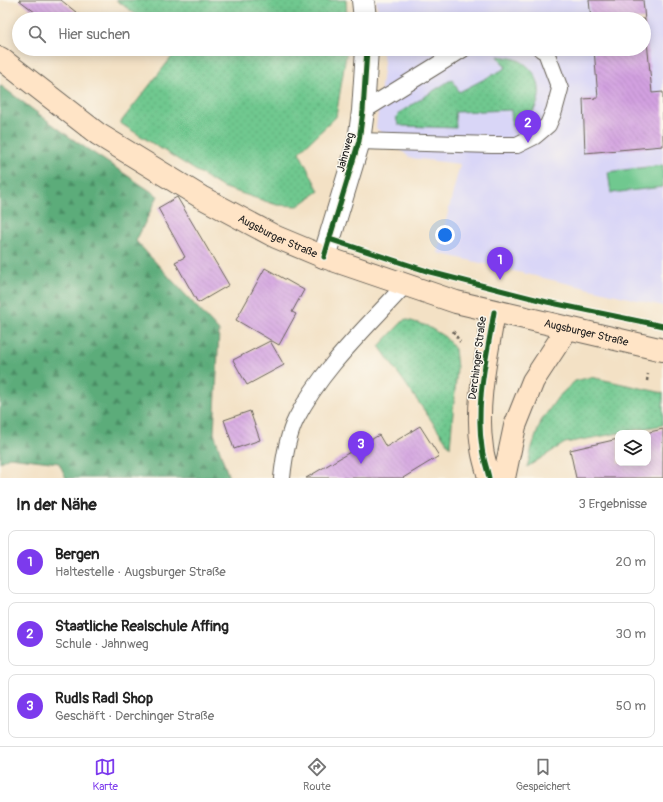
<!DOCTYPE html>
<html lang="de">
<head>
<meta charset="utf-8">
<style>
	body { margin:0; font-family:Pangolin,sans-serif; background:#f2f2f2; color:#222 }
	.controls { position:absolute; right:12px; bottom:12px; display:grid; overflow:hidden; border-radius:8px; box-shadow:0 2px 10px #0003 }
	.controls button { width:36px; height:36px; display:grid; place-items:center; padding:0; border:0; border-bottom:1px solid #e0e0e0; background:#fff; color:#222; font:20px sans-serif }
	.you { position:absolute; left:445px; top:235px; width:14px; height:14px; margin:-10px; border:3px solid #fff; border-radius:50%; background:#1a73e8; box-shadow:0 0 0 6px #1a73e833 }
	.badge { display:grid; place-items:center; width:26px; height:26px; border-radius:50%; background:#7c3aed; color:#fff; font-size:13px; font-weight:700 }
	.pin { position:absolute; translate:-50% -33px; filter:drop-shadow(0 1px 2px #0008) }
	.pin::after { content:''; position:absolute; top:21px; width:14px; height:12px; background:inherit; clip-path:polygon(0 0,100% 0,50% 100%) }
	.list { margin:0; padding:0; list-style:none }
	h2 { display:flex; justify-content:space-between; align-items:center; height:52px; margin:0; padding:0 16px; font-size:17px }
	h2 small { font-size:13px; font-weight:400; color:#767676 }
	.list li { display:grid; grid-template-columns:26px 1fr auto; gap:12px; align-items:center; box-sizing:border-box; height:64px; margin:0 8px 8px; padding:0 8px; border:1px solid #e0e0e0; border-radius:8px }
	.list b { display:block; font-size:15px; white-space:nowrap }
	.list p { margin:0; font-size:13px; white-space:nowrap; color:#767676 }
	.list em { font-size:13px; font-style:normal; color:#767676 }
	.icon { flex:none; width:22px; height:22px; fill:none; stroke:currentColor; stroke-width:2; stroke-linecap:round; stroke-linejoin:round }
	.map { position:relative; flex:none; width:663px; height:478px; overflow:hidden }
	.search { position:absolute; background:#fff; box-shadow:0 2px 10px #0003; left:12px; right:12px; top:12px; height:44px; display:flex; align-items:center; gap:10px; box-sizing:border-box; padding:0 14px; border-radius:22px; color:#767676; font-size:15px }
	.sheet { height:268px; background:#fff }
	nav { display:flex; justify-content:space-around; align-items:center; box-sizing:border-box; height:56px; border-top:1px solid #e0e0e0; background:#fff; font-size:11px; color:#767676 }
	nav a { display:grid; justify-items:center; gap:2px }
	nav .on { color:#7c3aed }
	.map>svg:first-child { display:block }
</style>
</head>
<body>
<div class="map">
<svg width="663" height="478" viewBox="0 0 663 478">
	<defs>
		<pattern id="grass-dots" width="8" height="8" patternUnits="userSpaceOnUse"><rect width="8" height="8" fill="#6fc88f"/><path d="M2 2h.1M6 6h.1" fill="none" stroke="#60ab7b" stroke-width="1.8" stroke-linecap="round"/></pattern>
		<pattern id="forest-firs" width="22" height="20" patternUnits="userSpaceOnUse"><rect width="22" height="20" fill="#5bac7a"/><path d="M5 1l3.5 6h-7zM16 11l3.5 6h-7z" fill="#4a8b63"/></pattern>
		<pattern id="building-back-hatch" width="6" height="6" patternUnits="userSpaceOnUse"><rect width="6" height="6" fill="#d2a0e0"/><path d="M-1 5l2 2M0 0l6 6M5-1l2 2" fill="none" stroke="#b489c0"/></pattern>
	</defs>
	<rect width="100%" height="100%" fill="#fbf7ec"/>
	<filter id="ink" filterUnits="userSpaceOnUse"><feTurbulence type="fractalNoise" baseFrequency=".025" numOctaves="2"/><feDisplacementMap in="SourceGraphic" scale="8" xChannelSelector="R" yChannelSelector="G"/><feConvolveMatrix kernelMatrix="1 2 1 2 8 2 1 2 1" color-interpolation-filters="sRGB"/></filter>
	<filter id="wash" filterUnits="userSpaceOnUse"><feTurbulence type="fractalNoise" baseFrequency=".012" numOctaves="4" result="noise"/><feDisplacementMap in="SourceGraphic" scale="16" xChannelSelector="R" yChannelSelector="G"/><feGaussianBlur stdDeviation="0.9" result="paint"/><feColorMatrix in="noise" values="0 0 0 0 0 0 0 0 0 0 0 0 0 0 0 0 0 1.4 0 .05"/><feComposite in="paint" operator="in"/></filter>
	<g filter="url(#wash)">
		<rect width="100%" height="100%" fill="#f3e1c5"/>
		<polygon fill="#d9d6f7" points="376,0 663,0 663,306 438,253 460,164 410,158 376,128 384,62 382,49 644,49 644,19 379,19"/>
		<g fill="url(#grass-dots)" stroke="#467256">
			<polygon points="116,0 346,0 347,19 142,19"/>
			<polygon points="178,49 347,49 336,117 299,152 319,191 298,206 277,205 222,187 120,123"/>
			<path d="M498 56C506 57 516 58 522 62 550 80 542 118 512 126L511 110 455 112 456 128 403 126 398 124 396 118 399 113 452 79 459 92 506 68Z"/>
			<polygon points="405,319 427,326 445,337 455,349 457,368 450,447 379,346"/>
			<polygon points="591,377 663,393 663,425 565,443 527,467 532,447 541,421 558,397 575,381"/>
		</g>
		<polygon fill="url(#forest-firs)" stroke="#3c644b" points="0,85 71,138 158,196 136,241 219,331 214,433 229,478 66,478 59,463 9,457 0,462"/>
		<polygon fill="#6fc88f" stroke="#467256" points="663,165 663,187 611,193 608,172"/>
		<g id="blocks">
			<g fill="url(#building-back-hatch)">
				<polygon points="19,0 61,0 82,17 80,19 44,19"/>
				<polygon points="589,0 643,0 652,93 663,92 663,146 585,153 583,99 598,98 594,49 644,49 644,19 591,19"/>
				<polygon points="177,197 229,285 198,303 175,262 185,257 158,208"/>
				<polygon points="265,268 304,290 292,312 296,314 279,345 236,320"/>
				<polygon points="270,341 284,365 247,385 233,360"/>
				<polygon points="250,411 260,440 234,449 224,420"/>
				<polygon points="420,426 439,456 403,478 306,478 379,435 386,447"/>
				<polygon points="663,429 663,478 576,478 570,450 618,439 618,463 648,463 648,433 645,433"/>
			</g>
		</g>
	</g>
	<g filter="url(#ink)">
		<use href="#blocks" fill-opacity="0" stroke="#676157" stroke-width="1"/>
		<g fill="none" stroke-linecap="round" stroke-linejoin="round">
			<defs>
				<g id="lane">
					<polyline points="363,111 463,49"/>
					<polyline points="359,141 492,145 517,145 535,136 548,125 554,111 560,89 546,52 541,49"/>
					<path d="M282 478C284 458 287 437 296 419 322 368 367 327 405 285"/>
				</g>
				<g id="street">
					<polyline points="363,0 365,19"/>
					<polyline points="324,257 359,141 363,111 367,49"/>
				</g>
				<g id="secondary">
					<path id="s1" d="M0 58 98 134 201 197 276 237 324 257 456 302 663 350"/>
					<path d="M489 478C487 468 483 458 482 448 475 403 487 356 494 312"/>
					<polyline points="504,478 515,426 533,381 567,329"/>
				</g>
			</defs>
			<use href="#lane" stroke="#676157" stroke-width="18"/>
			<use href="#street" stroke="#676157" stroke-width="24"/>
			<use href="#secondary" stroke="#676157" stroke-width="24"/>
			<g stroke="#676157" stroke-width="2.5" stroke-dasharray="3 3" stroke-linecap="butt">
				<polyline points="453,331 460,342"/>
				<polyline points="647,381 648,374"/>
			</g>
			<use href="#lane" stroke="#fff" stroke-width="16"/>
			<use href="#street" stroke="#fff" stroke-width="22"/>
			<use href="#secondary" stroke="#ffe4c6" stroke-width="22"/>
			<defs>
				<g id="cycleway">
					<polyline points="329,239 430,272 547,302 663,326"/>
					<polyline points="324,257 359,141 363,111 367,49"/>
					<path d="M489 478C487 468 483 458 482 448 475 403 487 356 494 312"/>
				</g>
			</defs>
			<use href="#cycleway" stroke="#fbf7ec" stroke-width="8"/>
			<use href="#cycleway" stroke="#1b5e20" stroke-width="5"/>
		</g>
	</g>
	<g text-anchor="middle" stroke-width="3" stroke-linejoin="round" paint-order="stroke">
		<g font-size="11" fill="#1c1c1c" stroke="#fbf7ec">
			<text transform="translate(345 152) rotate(-75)" y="4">Jahnweg</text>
			<text dy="4" stroke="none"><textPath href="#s1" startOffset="331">Augsburger Straße</textPath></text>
			<text dy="4" stroke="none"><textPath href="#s1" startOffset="655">Augsburger Straße</textPath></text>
			<text transform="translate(477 358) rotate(-83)" y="4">Derchinger Straße</text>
		</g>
	</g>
</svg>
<div class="controls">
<button><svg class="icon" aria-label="layers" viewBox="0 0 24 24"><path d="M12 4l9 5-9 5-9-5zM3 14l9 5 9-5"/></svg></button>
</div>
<div class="you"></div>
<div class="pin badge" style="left:500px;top:280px">1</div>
<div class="pin badge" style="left:528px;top:143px">2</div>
<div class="pin badge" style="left:361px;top:464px">3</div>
<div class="search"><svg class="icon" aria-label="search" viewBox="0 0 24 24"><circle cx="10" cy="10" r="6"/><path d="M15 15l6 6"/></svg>Hier suchen</div>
</div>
<section class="sheet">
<h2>In der Nähe<small>3 Ergebnisse</small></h2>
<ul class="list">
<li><span class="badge">1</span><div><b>Bergen</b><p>Haltestelle · Augsburger Straße</p></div><em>20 m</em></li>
<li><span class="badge">2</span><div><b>Staatliche Realschule Affing</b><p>Schule · Jahnweg</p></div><em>30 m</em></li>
<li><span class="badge">3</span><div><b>Rudls Radl Shop</b><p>Geschäft · Derchinger Straße</p></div><em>50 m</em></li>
</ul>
</section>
<nav>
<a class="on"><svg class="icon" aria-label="map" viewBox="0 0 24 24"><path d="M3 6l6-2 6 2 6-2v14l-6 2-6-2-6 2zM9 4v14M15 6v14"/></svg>Karte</a>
<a><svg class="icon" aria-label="directions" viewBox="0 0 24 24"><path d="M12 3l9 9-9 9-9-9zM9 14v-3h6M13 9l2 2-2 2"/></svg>Route</a>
<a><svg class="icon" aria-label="saved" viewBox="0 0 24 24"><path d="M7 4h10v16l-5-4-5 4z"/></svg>Gespeichert</a>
</nav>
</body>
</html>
